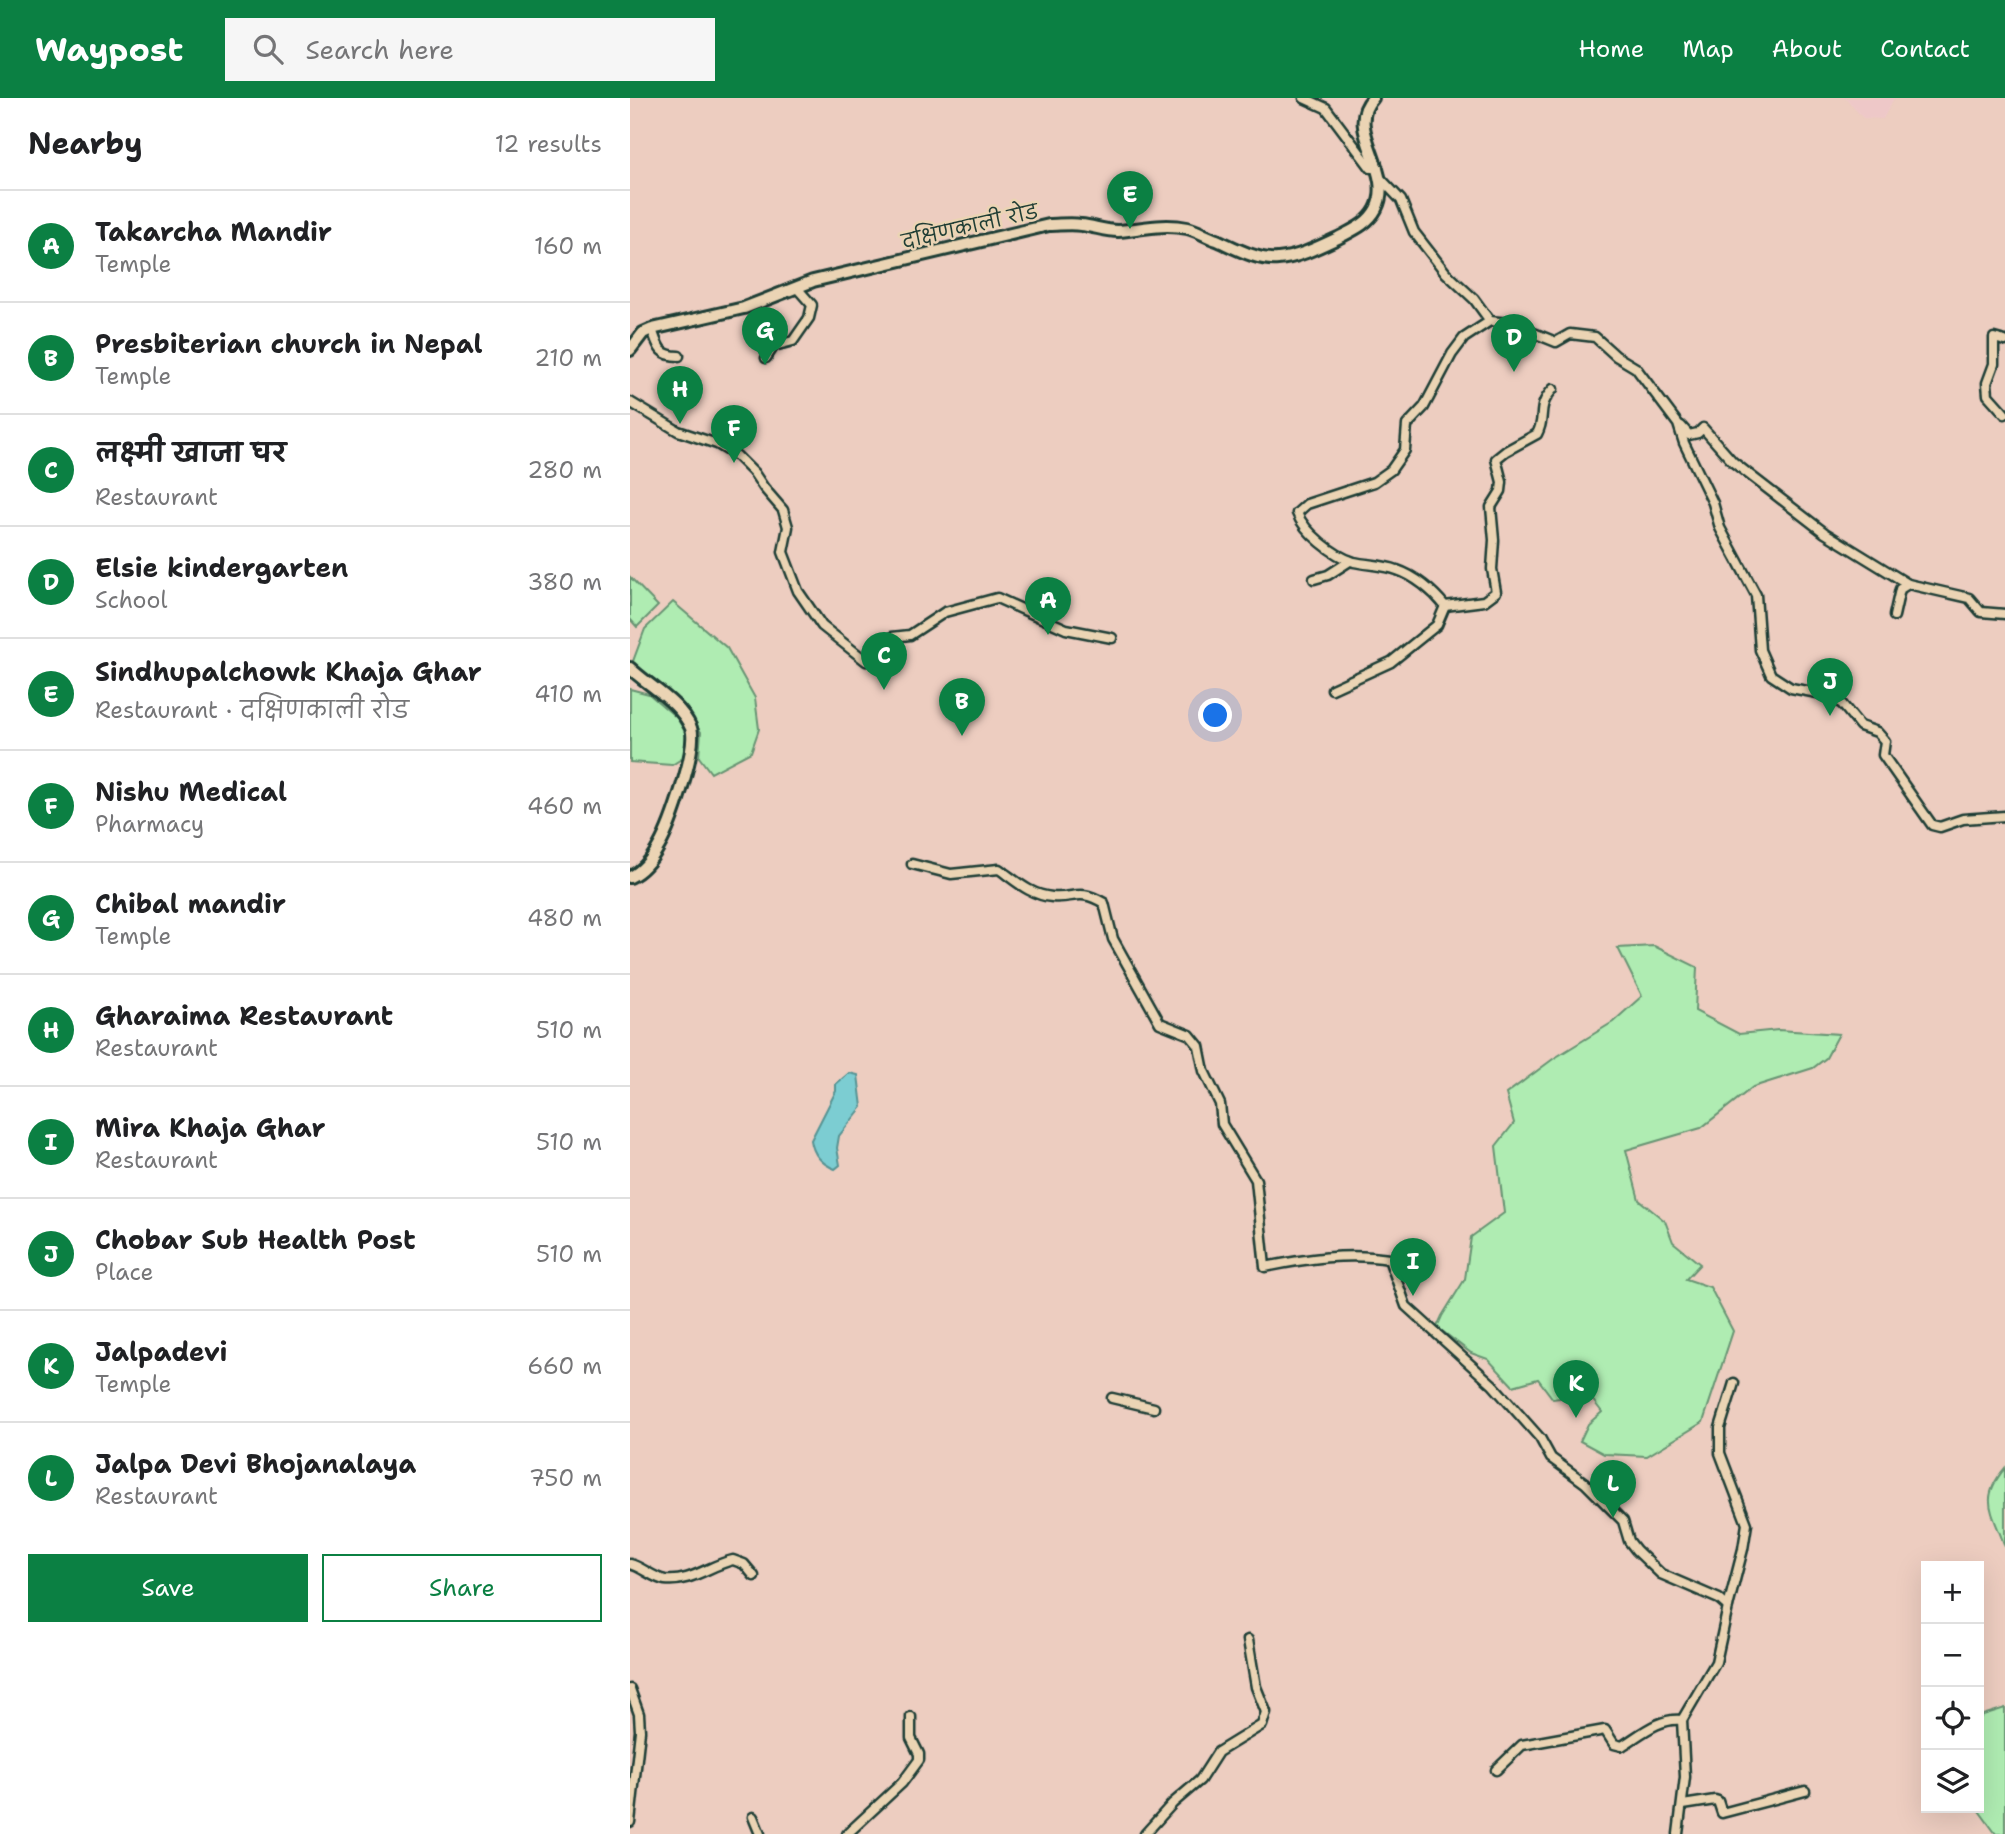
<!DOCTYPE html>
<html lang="en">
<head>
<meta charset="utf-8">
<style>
	body { margin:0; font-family:"Shantell Sans","Playpen Sans Deva",sans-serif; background:#f6f6f6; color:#202124 }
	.controls { position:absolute; right:21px; bottom:21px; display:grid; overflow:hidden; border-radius:0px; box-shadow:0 7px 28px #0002 }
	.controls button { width:63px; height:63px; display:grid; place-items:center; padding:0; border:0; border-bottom:2px solid #e0e0e0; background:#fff; color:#202124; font:35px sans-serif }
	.you { position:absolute; left:586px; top:618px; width:24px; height:24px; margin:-18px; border:5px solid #fff; border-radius:50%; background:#1a73e8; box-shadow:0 0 0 10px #1a73e833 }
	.badge { display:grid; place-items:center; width:46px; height:46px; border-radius:50%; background:#0b8043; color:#fff; font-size:23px; font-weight:700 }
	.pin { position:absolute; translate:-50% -58px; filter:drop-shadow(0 2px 4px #0008) }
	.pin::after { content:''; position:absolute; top:37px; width:24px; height:21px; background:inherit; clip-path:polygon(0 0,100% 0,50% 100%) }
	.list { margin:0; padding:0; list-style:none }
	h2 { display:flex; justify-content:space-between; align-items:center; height:91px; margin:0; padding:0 28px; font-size:30px }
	h2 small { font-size:23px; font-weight:400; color:#757577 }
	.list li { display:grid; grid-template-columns:46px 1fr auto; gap:21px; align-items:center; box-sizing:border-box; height:112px; padding:0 28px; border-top:2px solid #e0e0e0 }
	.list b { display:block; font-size:26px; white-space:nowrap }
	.list p { margin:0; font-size:23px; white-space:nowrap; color:#757577 }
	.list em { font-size:23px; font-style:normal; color:#757577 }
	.actions { display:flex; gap:14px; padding:21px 28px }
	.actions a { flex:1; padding:16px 0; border:2px solid #0b8043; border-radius:0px; text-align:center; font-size:24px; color:#0b8043 }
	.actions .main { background:#0b8043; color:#fff }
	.icon { flex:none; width:38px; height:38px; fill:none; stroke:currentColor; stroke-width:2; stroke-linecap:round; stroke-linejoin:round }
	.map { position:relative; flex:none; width:1375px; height:1736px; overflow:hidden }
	header { display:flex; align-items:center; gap:42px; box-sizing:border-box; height:98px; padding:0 35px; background:#0b8043; color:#fff }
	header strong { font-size:33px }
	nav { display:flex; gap:38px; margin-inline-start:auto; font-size:24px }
	.search { width:490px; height:63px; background:#f6f6f6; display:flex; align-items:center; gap:18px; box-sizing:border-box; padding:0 24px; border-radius:0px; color:#757577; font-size:26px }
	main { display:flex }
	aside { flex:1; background:#fff }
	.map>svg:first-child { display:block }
</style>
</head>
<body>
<header>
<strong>Waypost</strong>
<div class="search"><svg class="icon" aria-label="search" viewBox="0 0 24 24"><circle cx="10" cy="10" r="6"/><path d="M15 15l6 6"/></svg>Search here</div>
<nav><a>Home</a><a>Map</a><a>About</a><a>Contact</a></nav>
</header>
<main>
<aside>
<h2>Nearby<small>12 results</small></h2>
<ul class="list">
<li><span class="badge">A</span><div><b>Takarcha Mandir</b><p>Temple</p></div><em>160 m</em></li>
<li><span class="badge">B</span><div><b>Presbiterian church in Nepal</b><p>Temple</p></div><em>210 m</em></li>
<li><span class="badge">C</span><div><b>लक्ष्मी खाजा घर</b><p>Restaurant</p></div><em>280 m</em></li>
<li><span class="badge">D</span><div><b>Elsie kindergarten</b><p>School</p></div><em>380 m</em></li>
<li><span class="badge">E</span><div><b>Sindhupalchowk Khaja Ghar</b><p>Restaurant · दक्षिणकाली रोड</p></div><em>410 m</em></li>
<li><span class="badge">F</span><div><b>Nishu Medical</b><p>Pharmacy</p></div><em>460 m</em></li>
<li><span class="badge">G</span><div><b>Chibal mandir</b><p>Temple</p></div><em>480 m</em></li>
<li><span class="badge">H</span><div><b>Gharaima Restaurant</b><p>Restaurant</p></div><em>510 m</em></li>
<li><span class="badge">I</span><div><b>Mira Khaja Ghar</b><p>Restaurant</p></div><em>510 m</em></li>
<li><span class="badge">J</span><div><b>Chobar Sub Health Post</b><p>Place</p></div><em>510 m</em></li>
<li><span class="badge">K</span><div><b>Jalpadevi</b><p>Temple</p></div><em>660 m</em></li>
<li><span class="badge">L</span><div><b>Jalpa Devi Bhojanalaya</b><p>Restaurant</p></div><em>750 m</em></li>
</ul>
<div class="actions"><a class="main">Save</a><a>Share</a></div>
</aside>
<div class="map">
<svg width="1375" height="1736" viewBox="0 0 1375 1736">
	<rect width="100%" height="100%" fill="#edcdc0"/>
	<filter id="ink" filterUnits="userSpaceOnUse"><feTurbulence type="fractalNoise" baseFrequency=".0143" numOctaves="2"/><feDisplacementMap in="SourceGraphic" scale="14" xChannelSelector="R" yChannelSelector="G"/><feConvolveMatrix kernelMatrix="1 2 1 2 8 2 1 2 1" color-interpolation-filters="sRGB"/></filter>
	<g filter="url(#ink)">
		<polygon fill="#eec8c8" points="1215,0 1264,0 1253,21 1233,20"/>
		<g fill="#afecb2" stroke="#679473" stroke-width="2">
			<polygon points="0,479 28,508 7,529 0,521"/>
			<polygon points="43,504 97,550 125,600 129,631 121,654 81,675 69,659 71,634 48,602 2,566 15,531"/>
			<polygon points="0,591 19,596 47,620 58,639 56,658 42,667 0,664"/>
			<polygon points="1024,848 1067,869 1065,913 1109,936 1148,932 1209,936 1196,960 1183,970 1123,989 1071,1030 996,1052 1009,1102 1035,1123 1043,1144 1070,1166 1056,1181 1080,1189 1103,1233 1073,1324 1017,1358 974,1356 950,1343 958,1326 972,1314 958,1296 923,1301 908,1281 883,1288 858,1261 841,1255 807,1229 812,1218 835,1181 841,1139 874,1115 866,1048 884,1025 876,996 923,961 983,924 1012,898 988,850"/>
			<path d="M1375 1370V1449C1363 1414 1348 1402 1375 1370Z"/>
			<polygon points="1375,1610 1375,1736 1366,1736 1347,1710 1349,1710 1349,1621 1353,1617"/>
		</g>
		<path fill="#7ccdd2" stroke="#579393" stroke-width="2" d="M219 975 228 977 232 1009 209 1038 207 1050 210 1067 205 1071C192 1066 183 1056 181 1042L206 993V986Z"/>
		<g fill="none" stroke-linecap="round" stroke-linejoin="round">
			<defs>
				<g id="minor">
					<polyline points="674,0 696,10 741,70 748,70"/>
					<polyline points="751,81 771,102 784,134 816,175 844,201 860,223 879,225 926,244 940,236 965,239 986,258 1006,270 1048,326 1054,345 1083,405 1090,430 1126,497 1130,552 1141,577 1161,590 1198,597 1212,606 1230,628 1247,634 1255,643 1253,657 1302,727 1310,729 1333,721 1375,718"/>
					<path d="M22 231C28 248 29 258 49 258"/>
					<polyline points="1375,243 1364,240 1364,266 1357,285 1358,297 1375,316"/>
					<polyline points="136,260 144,248 163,243 179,220 182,207 167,190"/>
					<polyline points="0,304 48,333 87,346 107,358 124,375 134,390 153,412 158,429 153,454 168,493 192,528 236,563 262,539 280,537 315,514 367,500 436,531 482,540"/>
					<polyline points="1051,328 1059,337 1068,335 1073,330 1103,364 1195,435 1278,486"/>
					<polyline points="684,481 698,477 720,463"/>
					<path d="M815 508 854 503 866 494 862 471 864 442 861 409 871 393 872 384 866 361 876 353 907 336C917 318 905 311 923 291"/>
					<polyline points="1264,518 1270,491 1278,486 1339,500 1351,514 1375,516"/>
					<path d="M702 591 761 564 807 527 815 508C803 493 785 478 767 472 754 467 738 467 724 464 704 458 674 434 667 415L677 406 744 384 761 372 775 352 777 327 794 309 822 256 834 240 860 223"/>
					<path d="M282 766 321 776 369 771C386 783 400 797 422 799 446 801 448 790 474 805L483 841 530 925 560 937 569 948 574 973 590 1006 592 1026 626 1082 635 1169C675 1161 718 1154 759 1161L776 1208 863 1287 910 1340 921 1360 955 1385 993 1423 999 1443 1006 1452 1031 1476 1089 1501 1098 1509"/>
					<polyline points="482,1300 524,1310"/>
					<path d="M0 1466C12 1469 23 1480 35 1482 60 1485 80 1467 103 1462L114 1466 124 1478"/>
					<polyline points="0,1591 9,1616 10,1633 0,1724"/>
					<path d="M866 1672 892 1647 975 1632 984 1646 992 1648C1010 1637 1030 1619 1052 1622"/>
					<polyline points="1053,1707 1085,1702 1088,1703 1092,1715 1175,1693"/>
					<polyline points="123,1719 130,1736"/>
					<polyline points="217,1736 272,1685 289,1662 289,1656 281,1640 281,1619"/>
					<polyline points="515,1736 543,1705 570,1682 588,1654 632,1627 636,1614 626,1589 618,1542"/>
					<polyline points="1048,1736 1055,1679 1052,1622 1086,1564 1098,1509 1113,1451 1117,1426 1090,1355 1090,1330 1104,1285"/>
				</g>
				<g id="major">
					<path d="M0 252 13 235 22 231 114 210 183 183 419 127C429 127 441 125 451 127 463 128 475 133 488 133 512 131 533 125 557 130 567 132 577 139 587 142 605 150 628 163 648 161 667 160 691 148 708 140 723 132 738 126 746 111 766 73 713 31 743 0"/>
					<path d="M0 570C20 589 50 604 61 630 68 650 40 729 29 748 22 761 13 773 0 779"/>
				</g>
			</defs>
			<use href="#minor" stroke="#1f3d34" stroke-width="13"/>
			<use href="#major" stroke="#1f3d34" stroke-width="16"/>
			<use href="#minor" stroke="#ebd4b4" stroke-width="8"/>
			<use href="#major" stroke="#ebd4b4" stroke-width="10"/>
		</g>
	</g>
	<g text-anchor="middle" stroke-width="5" stroke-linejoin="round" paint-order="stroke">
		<g font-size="19" fill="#1f3d34" stroke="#ebd4b4">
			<text transform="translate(340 128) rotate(-13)" y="7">दक्षिणकाली रोड</text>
		</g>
	</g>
</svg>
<div class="controls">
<button>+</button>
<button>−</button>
<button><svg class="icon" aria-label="locate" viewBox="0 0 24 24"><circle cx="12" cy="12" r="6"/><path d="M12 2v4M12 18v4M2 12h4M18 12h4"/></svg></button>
<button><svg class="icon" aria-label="layers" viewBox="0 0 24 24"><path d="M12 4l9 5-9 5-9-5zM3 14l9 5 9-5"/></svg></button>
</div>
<div class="you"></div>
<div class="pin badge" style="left:418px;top:537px">A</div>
<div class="pin badge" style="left:332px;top:638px">B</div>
<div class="pin badge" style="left:254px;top:592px">C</div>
<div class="pin badge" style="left:884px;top:274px">D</div>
<div class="pin badge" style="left:500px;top:131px">E</div>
<div class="pin badge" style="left:104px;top:365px">F</div>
<div class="pin badge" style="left:135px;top:267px">G</div>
<div class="pin badge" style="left:50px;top:326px">H</div>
<div class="pin badge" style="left:783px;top:1198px">I</div>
<div class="pin badge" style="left:1200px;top:618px">J</div>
<div class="pin badge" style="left:946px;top:1320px">K</div>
<div class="pin badge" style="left:983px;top:1420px">L</div>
</div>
</main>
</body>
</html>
